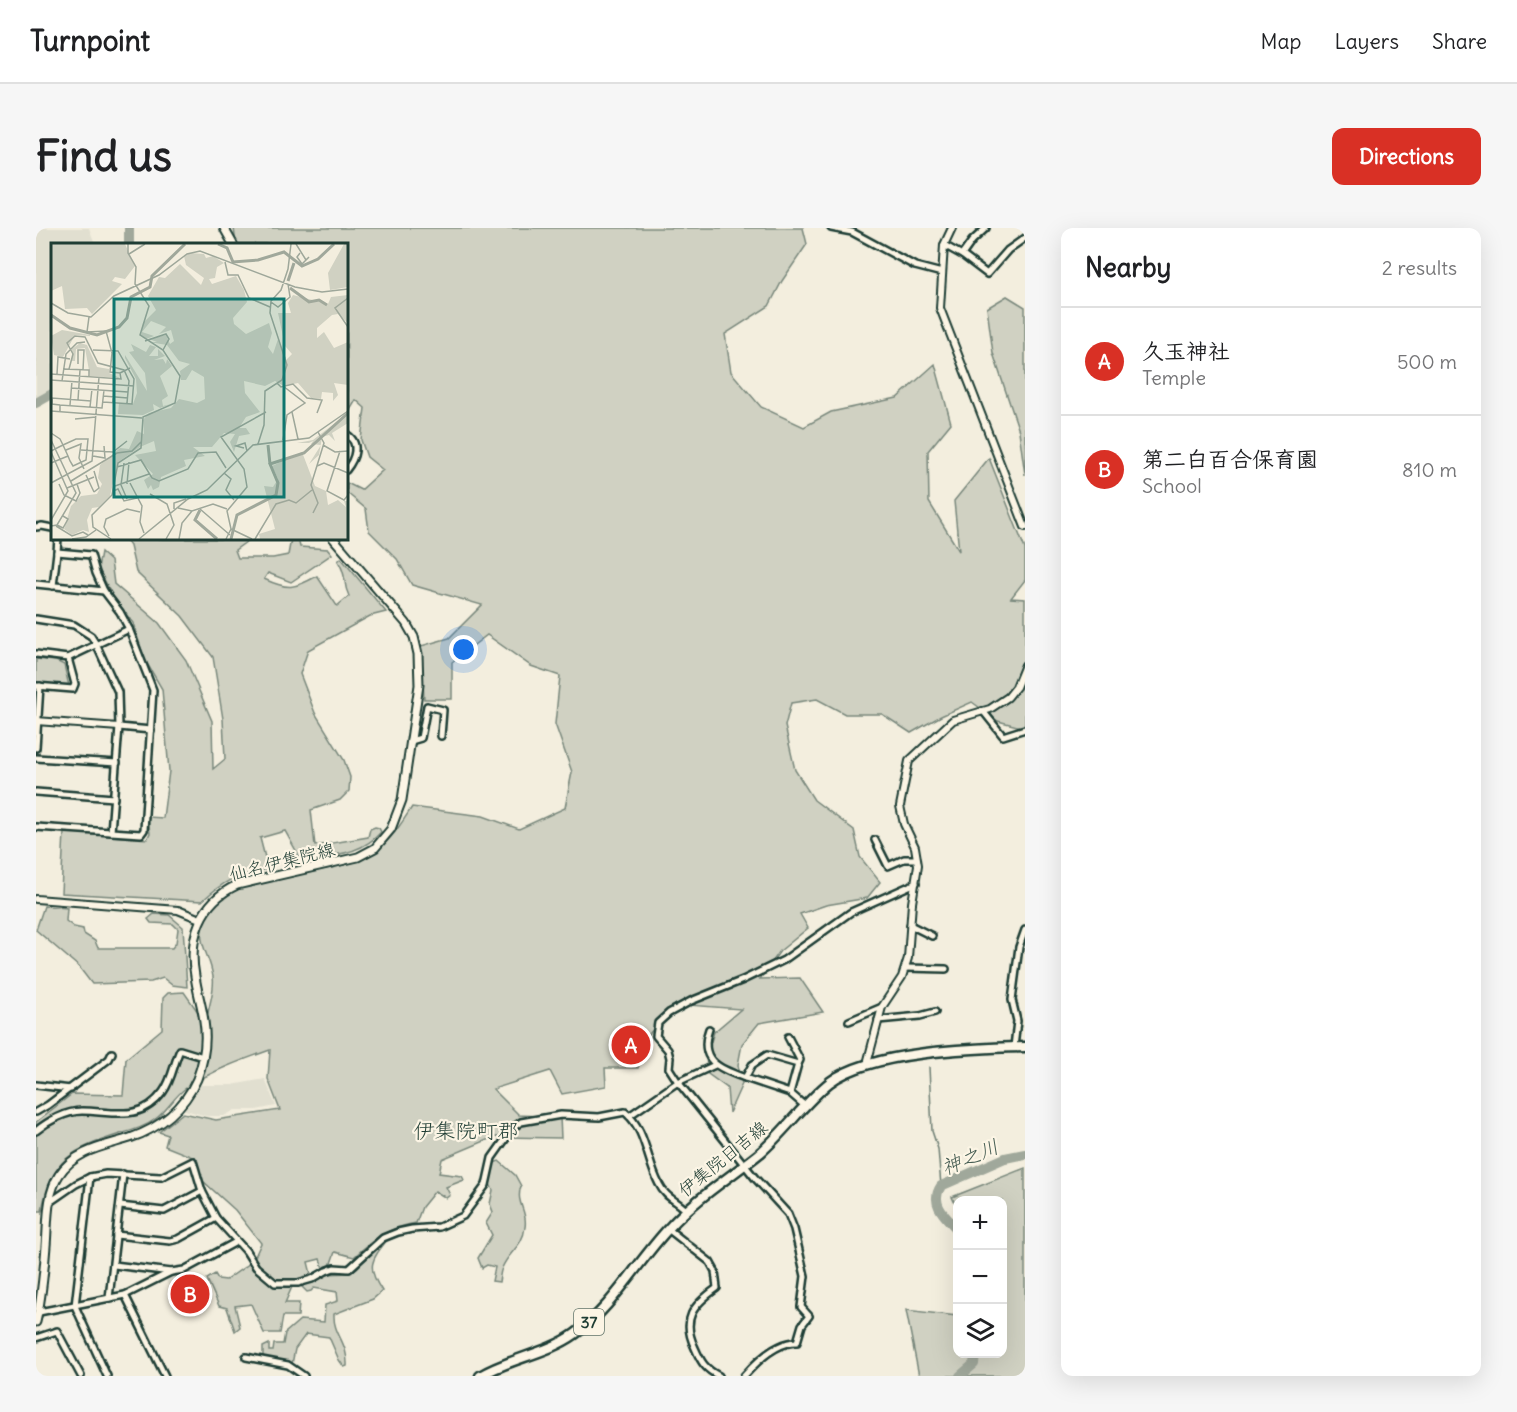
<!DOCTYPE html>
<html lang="en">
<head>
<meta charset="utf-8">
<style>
	body { margin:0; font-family:Delius,"Klee One",sans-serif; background:#f6f6f6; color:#202124 }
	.controls { position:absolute; right:18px; bottom:18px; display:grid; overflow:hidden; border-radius:12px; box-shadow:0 6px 24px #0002 }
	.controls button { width:54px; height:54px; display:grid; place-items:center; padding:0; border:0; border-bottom:2px solid #e0e0e0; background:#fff; color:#202124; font:30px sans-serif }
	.you { position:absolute; left:428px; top:422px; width:21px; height:21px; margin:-15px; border:4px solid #fff; border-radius:50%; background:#1a73e8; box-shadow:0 0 0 9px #1a73e833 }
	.badge { display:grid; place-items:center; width:39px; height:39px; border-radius:50%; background:#d93025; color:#fff; font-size:20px; font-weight:700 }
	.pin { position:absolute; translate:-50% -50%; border:3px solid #fff; box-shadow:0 2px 6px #0006 }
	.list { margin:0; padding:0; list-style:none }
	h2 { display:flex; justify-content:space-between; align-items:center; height:78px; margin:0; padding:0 24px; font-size:26px }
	h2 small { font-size:20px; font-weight:400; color:#757577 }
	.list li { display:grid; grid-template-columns:39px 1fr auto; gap:18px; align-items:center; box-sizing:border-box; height:108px; padding:0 24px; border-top:2px solid #e0e0e0 }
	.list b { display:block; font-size:22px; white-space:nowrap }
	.list p { margin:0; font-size:20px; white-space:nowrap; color:#757577 }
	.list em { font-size:20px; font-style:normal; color:#757577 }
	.icon { flex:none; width:33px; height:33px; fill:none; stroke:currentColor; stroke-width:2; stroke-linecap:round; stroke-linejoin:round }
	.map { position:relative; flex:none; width:989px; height:1148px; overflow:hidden; border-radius:12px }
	header { display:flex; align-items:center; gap:36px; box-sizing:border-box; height:84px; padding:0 30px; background:#fff; border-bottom:2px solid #e0e0e0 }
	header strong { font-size:28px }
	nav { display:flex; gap:33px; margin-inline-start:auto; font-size:21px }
	.intro { display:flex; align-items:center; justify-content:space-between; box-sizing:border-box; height:144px; padding:0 36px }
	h1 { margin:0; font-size:42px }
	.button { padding:15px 27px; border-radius:12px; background:#d93025; color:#fff; font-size:21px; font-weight:700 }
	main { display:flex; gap:36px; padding:0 36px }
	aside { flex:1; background:#fff; border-radius:12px; box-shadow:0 6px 24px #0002 }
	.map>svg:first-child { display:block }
</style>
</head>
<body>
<header>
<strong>Turnpoint</strong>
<nav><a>Map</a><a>Layers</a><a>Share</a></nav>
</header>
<div class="intro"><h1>Find us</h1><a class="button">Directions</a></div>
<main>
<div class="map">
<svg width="989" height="1148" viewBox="0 0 989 1148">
	<rect width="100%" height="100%" fill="#f3eede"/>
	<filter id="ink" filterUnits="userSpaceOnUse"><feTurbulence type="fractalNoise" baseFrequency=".0167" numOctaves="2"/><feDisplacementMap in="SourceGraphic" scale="12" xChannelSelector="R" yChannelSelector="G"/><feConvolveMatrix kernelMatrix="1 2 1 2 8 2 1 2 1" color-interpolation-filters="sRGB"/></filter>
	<g filter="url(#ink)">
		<g fill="#e1dfd0">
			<polygon points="0,0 53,0 59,16 16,16 16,162 0,170"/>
			<polygon points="229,851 240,878 220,882 199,882 188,888 170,888 146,881 156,869 162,857 196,857"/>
			<polygon points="156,1042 169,1071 141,1076 129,1050"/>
		</g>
		<g fill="#d0d1c2" stroke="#78877b" stroke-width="1.5">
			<path d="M198 0H767L771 16 746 53 733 78 689 106 695 144 725 179 768 199 795 184 861 170 899 136 915 195 892 223 893 274 923 323 918 273 953 230 989 321V352L975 370 989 371V500L962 493 936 474 905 488 875 505 846 486H809L781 471 755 475 749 498 759 542 778 572 818 602 824 629 844 654 831 670 790 677 764 686 772 700 744 723 724 751 764 750 787 784 723 795 706 816 702 837 706 856 693 885 691 860 672 846 670 829 678 804 705 781 640 776 614 805 602 840H569L570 858 526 866 514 843 457 861 483 887 524 889 525 910 458 909 406 931 403 945 426 948 428 952 410 959 414 967 410 970 399 963 386 979 380 995C351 1000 339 1010 318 1029L299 1024 294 1038 287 1040 284 1031 272 1034 275 1046 259 1052 249 1075H263L262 1088H247L244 1105H228L215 1076 199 1078 204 1099 199 1103 191 1080 183 1078 171 1051 179 1046 182 1051 190 1052 217 1033 225 1015 199 982 167 953 159 930 129 918 132 907 123 904 147 885 180 892 244 882 232 851 234 822C206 832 175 843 150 860 138 868 131 884 118 892 109 899 95 903 84 906 38 921 14 930 6 983H0V894L36 866 87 867 90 831 126 801 127 770 132 765 148 764 164 787 172 785C174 774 179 760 177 749 174 725 160 717 168 692 184 644 289 650 330 629 352 618 363 599 376 579L447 588 483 601 529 580 536 544 519 496 524 448 495 438 451 407 416 434V471H388L385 418 413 410 446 377 376 357 361 331 333 303 330 281 311 265V255L325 262 347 242 331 229 325 212 329 180 320 172 311 187 310 16H200Z"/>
			<polygon points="971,68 989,79 989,247 983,203 957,125 951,80"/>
			<path d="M89 311H214L199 322 202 330H237L252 327 255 311H262L264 319 292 321 296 326 255 354 232 345 228 351C252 362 258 361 281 348L301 378 313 368C306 354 312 349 302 333L305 330 350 384 334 388 272 422 264 446 279 485 308 532 314 549 313 563 304 572 275 582 279 618 332 609 334 601 339 599 343 600 345 604C325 627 292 630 263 628L249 603 224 610 232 641C199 649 192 649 166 673L25 665 28 604 111 611 114 605 112 589 127 590 133 543 126 461 109 432 97 395 78 370 62 340 65 324 75 333 78 356 123 395 150 432 176 493 177 541 189 531 187 491 177 429 146 388 100 344 94 318Z"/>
			<polygon points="0,431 20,433 28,437 33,458 0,456"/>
			<polygon points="8,678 31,680 30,693 38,699 47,701 48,706 59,713 62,720 136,720 140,715 142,701 137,696 115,695 112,691 118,686 133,687 147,699 151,759 136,757 127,750 115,754 56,756 43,739 0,702"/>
			<path d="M463 933 479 947 485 958C479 976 492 982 489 999 487 1019 473 1023 466 1040 464 1044 464 1049 463 1054L456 1053 459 1039 451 1037 446 1040 442 1030 456 1007 450 995 457 984 454 976 457 962 454 956 458 935Z"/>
			<polygon points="989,940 989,1148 883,1148 870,1082 921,1088 922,1126 966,1126 966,972 922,972 921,980 916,969"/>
			<path d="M352 1011C335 1032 330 1039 346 1063L337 1071 298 1086C297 1107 312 1113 311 1138L308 1139 303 1132 293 1109 270 1106 259 1121 256 1136 227 1130V1119L233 1116V1123H237L238 1116H247L249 1105 264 1092 288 1094 289 1077 302 1073 301 1064 278 1060 275 1063 271 1064 264 1057 276 1054 290 1046 313 1045 321 1040 337 1022Z"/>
		</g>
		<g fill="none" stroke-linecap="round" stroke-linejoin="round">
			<polyline stroke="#6c7d72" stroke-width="1.5" points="893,839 896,903 902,921 905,958"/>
			<g stroke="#a0a89b" stroke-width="10">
				<polyline points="93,16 93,0"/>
				<polyline points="0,175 16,166"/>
				<path d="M922 1002C910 989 893 976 905 958L969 930 989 926"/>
				<polyline points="924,1148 938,1136 939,1126"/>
			</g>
			<defs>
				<g id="minor">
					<polyline points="795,0 816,4 879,38 906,45"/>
					<polyline points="908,17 926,27 951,46 972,22 989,10"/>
					<polyline points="926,27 936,13 950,0"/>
					<path d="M310 206C325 215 319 231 310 242"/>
					<polyline points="0,299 6,298 16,300"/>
					<polyline points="0,356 68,363"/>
					<polyline points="17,358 21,324"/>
					<polyline points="0,391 38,397 55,408 60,416 82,464 83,499 75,604"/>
					<polyline points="0,426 32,430"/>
					<polyline points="0,458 37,461 39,456 32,430 93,401"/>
					<polyline points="947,483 967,508 989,501"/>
					<polyline points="83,499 115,502"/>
					<polyline points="375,513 385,510 391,478 407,482 405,508"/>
					<polyline points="0,520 4,458"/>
					<polyline points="0,530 81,535"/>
					<polyline points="0,564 78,570"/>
					<polyline points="0,599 105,606 108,602 117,462 93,401 84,384 68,363 60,345 55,327 21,324 22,310"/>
					<polyline points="839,612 852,638 868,631 881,631"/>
					<polyline points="874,697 896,708"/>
					<polyline points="870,740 910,741"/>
					<polyline points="842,792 884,788 899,784"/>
					<polyline points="813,793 846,779"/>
					<path d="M673 801C662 833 683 840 709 850"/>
					<polyline points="752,809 764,832 762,836"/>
					<polyline points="978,819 981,793 976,772 983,719 989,702"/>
					<polyline points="0,857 35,861"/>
					<polyline points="754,865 709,850 716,837 731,827 762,836 754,865 769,878"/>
					<polyline points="0,884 12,877 73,831 76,825"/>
					<polyline points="593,888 642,854 679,837"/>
					<path d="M0 903C12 893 30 883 46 883 77 883 104 895 127 864 136 852 138 835 144 822L167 829"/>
					<polyline points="54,949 39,1078 71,1148"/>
					<path d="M14 974 40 956 54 949 70 946 125 949 157 933 166 963 180 990 210 1023 220 1039 239 1055H262L276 1051 290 1043 298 1040 313 1041 347 1010 362 1004 376 1001 403 999 427 988 450 957 456 930 478 899 485 894 525 887 563 889 589 884C610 901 611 934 623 956 629 969 641 973 650 982"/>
					<polyline points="84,978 128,983 166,963"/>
					<path d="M632 1001 674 1034 679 1043 681 1060C657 1077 645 1091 659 1120 665 1134 669 1141 683 1148"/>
					<polyline points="80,1007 134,1013 142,1011 180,990"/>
					<polyline points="78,1037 135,1044"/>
					<polyline points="89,1067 129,1148"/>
					<polyline points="73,1070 87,946"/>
					<polyline points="3,1084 89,1067 135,1044 148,1042 200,1014"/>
					<polyline points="0,1110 21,1103 45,1148"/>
					<polyline points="210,1129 252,1137 268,1148"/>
					<path d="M708 1148C721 1133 740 1114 761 1114L766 1097 773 1088 765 1079 769 1048 758 1001 752 986 719 950 642 854 633 840 634 830 632 822 620 808 622 795 633 785 655 773 707 752 748 732 815 684 880 655"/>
				</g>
				<g id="tertiary">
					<polyline points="916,0 908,17 904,80 989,299"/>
					<polyline points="0,493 83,499"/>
					<polyline points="0,671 142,682 164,691"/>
					<polyline points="833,837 832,832 846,779 866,749 872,730 876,675 882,637 879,619 868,596 864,578 873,533 917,492 954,481 972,469 980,459 989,437"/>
				</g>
				<g id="secondary">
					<polyline points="188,0 197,16"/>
					<path d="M0 1094C6 1069 8 1043 10 1018 12 995 10 967 23 947 39 922 69 918 94 910 124 900 148 880 161 851 168 833 171 812 168 793 166 778 161 763 159 748 152 710 164 674 201 657L322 629 339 620 355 601 366 572 383 457 382 426 378 409 370 395 297 310"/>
				</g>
				<path id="primary" d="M444 1148C474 1130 511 1126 539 1106 576 1080 602 1033 633 1000 659 971 693 950 724 925 749 903 768 875 794 854 835 823 938 820 989 819"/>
			</defs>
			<use href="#minor" stroke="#1f3d34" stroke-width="10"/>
			<use href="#tertiary" stroke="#1f3d34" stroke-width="10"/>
			<use href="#secondary" stroke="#1f3d34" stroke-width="11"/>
			<use href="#primary" stroke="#1f3d34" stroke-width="13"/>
			<use href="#minor" stroke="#fcf5e5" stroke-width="5"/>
			<use href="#tertiary" stroke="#fcf5e5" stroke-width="6"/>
			<use href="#secondary" stroke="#fcf5e5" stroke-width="7"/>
			<use href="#primary" stroke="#fcf5e5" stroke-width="8"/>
		</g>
	</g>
	<g text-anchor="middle" stroke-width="4.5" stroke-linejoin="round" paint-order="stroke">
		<rect fill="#fcf5e5" stroke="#617469" stroke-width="1.5" x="538" y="1081" width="30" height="26" rx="4.5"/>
		<g font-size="16" font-weight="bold" fill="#1f3d34">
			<text x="553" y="1100">37</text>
		</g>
		<g font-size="18" fill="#1f3d34" stroke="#fcf5e5">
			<text transform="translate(246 634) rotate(-14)" y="6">仙名伊集院線</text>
			<text transform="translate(687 931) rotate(-39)" y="6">伊集院日吉線</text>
		</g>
		<g font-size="20" font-style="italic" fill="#465d53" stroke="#fcf5e5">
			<text transform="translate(934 929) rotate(-23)" y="7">神之川</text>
		</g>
		<g font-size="21" fill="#1f3d34" stroke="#fcf5e5">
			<text x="430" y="910">伊集院町郡</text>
		</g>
	</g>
	<g transform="translate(15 15)">
		<rect width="297" height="297" fill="#f3eede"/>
		<path d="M0 1H74L84 23 74 36 64 34 61 38 71 41 41 71 36 65 14 66 11 43 0 48ZM293 1H297V44L279 47 277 30ZM139 10 153 11 155 15 162 13 173 20 166 24 164 35 158 36 161 41 185 33 193 47 196 59 182 75 183 81 195 91 218 80 221 90 217 104 222 111 227 96 235 115 232 120 241 111 234 103 227 70H240L237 60 242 52 277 61 280 54 297 52V80L287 71 281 72 266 85V95L273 89 283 105 297 99V142L283 140 287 152 282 158V150L271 149 270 156 260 155 247 140 233 143 224 138 214 143 193 138 194 150 209 169 195 174 188 185H195L199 191 188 193 183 209 179 199 184 191 173 190 161 204H142L154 213 133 217 135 223 110 234 108 244 102 247 100 242 97 246 93 237 102 231 84 212 105 208 103 198 89 204 67 219 59 253 48 264 41 265 36 277 38 289 32 287 21 292 13 286 20 263 30 253 46 251 51 241 47 235 49 222 69 205 78 206 86 188 93 191 92 177 98 170 120 165 128 156 146 160 154 156 153 134 141 127 135 137H130L129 128 139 121 128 118 116 102 98 99H106L98 96 115 92 119 101 123 98 120 87 108 91 115 84 100 78 91 89 103 93 95 96 90 92 92 80 105 67 97 53 108 34 114 35 129 21 150 42 153 35 135 22 133 13ZM11 87 39 92V93L24 92 12 114 3 112 0 93ZM29 100 36 102 46 124 58 126V130L69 135 39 133 34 105 25 106 24 118H21V106ZM80 101 95 109 99 102 105 104 98 113H107V106L114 113 103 117 112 116 115 121 116 116 121 123 109 133 117 153 111 157 112 163 120 161 109 165 102 161 103 167 92 172 67 171 68 160 82 161 86 150 85 136 74 115V112L96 148 94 130 78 109 83 108ZM297 170V180L281 190 284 198 278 192 271 194 268 212 258 221 270 202 260 201 262 198 258 200H246L262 197ZM251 209 264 243 275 248 277 262 287 257 295 264 293 258H297V296H209L208 291 224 286 213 243 222 244 227 236 221 223Z" fill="#d0d1c2"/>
		<path fill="none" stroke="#a0a89b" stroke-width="3" d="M167 1 176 5 182 19 207 17 233 9 251 23 267 16 283 1M237 38 243 20M239 45 258 59 268 57 276 62M0 72 19 85 46 92 68 84 76 75 80 54 99 44 101 33 134 1M217 202 219 221M149 267 144 277 166 296M180 296 186 272 225 252 227 240 219 221 253 210 297 170"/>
		<path fill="none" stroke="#9ea79a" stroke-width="1.5" d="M245 1 255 17 258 14M249 10 246 14 251 21 255 17M78 11 94 1M174 19 177 32H187L198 55 219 64M297 55 284 65 297 84M220 59 227 64 239 54 237 41M0 60 17 70 40 74 63 53 108 32 136 11 149 8 244 44 271 49 297 46M38 74 36 89 55 88 61 110 59 129 69 130M94 98 115 91 118 96 112 107M42 107 67 108 83 136 81 161 52 159M27 121V107H33L32 127M12 126 38 127V133M18 126 22 111 16 100 24 93 34 94 47 120 73 127 78 138 76 160M0 131 70 136 69 130 79 125M6 131 7 114 19 116M0 137 83 143M11 138 15 111 26 100 34 99M226 140 230 144 242 141 256 155 271 157 266 170M20 145 77 149M52 153 77 155M27 157 29 127M62 159 64 135M9 162 1 161V155L40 158M19 162 21 138M39 164 41 146M0 168 91 175M9 168V162L51 165 53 147M241 169 247 196M24 176 45 174M0 190 9 196 12 202 17 213 19 218 22 223 35 217 37 196H25L12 202 0 208M0 197 25 250 6 282 0 283M232 197 236 172 254 160 232 143M207 201 213 182 214 148 231 137 236 122 219 70 220 58 230 47 237 26 240 1M272 202 284 209 297 208M193 205 185 203 194 200 196 208M15 207 30 201 28 215 33 226M30 207 62 209 76 198M289 208 276 248 293 257 297 252M0 209 17 248 0 277M42 213 54 215 53 203M0 220 17 213M73 220 70 242 76 256M266 223 273 220 297 230M66 224 90 217 101 235 108 238 137 226 147 210 165 209 175 225M43 228 48 245 43 249M173 230 180 236 175 247 183 257M35 232 43 249M20 238 66 210 81 208 90 199M0 240 41 218 48 134M79 240 91 263 89 279 93 290M8 241 13 252 21 256M76 241 78 219M64 243 98 231M16 245 43 234M62 248 67 246 73 258 86 255M99 251 116 261 123 282 115 296M21 256 25 258 29 250 26 241M127 265 141 268 162 261 176 266M123 266V260L135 256M149 266 179 292M262 270 267 260 260 242 273 200 267 189M6 282 12 285 17 276 12 273M5 283 21 293 32 289 37 292M180 286 201 296M58 293 53 284 55 276 76 266 89 269M21 296 35 294 45 287M60 296 42 284 41 272 61 252 67 220 90 205 92 174 124 160 129 133 112 107 89 92 98 63 84 41 85 24 77 10V1M88 296 137 256 156 247 202 202 258 195 297 168M128 296 131 280 141 268M175 296 180 286 176 268 196 244 193 226 170 194 215 169M204 296 225 261 238 257 245 260 261 247"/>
		<path fill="#0f766e" fill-opacity="0.15" stroke="#0f766e" stroke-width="3" d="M63 56H233V254H63Z"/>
		<rect width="297" height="297" fill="none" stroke="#1f3d34" stroke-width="3"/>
	</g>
</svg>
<div class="controls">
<button>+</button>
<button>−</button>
<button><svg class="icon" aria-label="layers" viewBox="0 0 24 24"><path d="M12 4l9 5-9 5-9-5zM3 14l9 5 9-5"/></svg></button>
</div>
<div class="you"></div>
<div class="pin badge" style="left:595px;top:817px">A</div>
<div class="pin badge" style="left:154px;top:1066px">B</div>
</div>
<aside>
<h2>Nearby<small>2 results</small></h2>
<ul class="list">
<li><span class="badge">A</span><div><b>久玉神社</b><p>Temple</p></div><em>500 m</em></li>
<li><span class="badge">B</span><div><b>第二白百合保育園</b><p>School</p></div><em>810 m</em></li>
</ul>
</aside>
</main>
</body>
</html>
